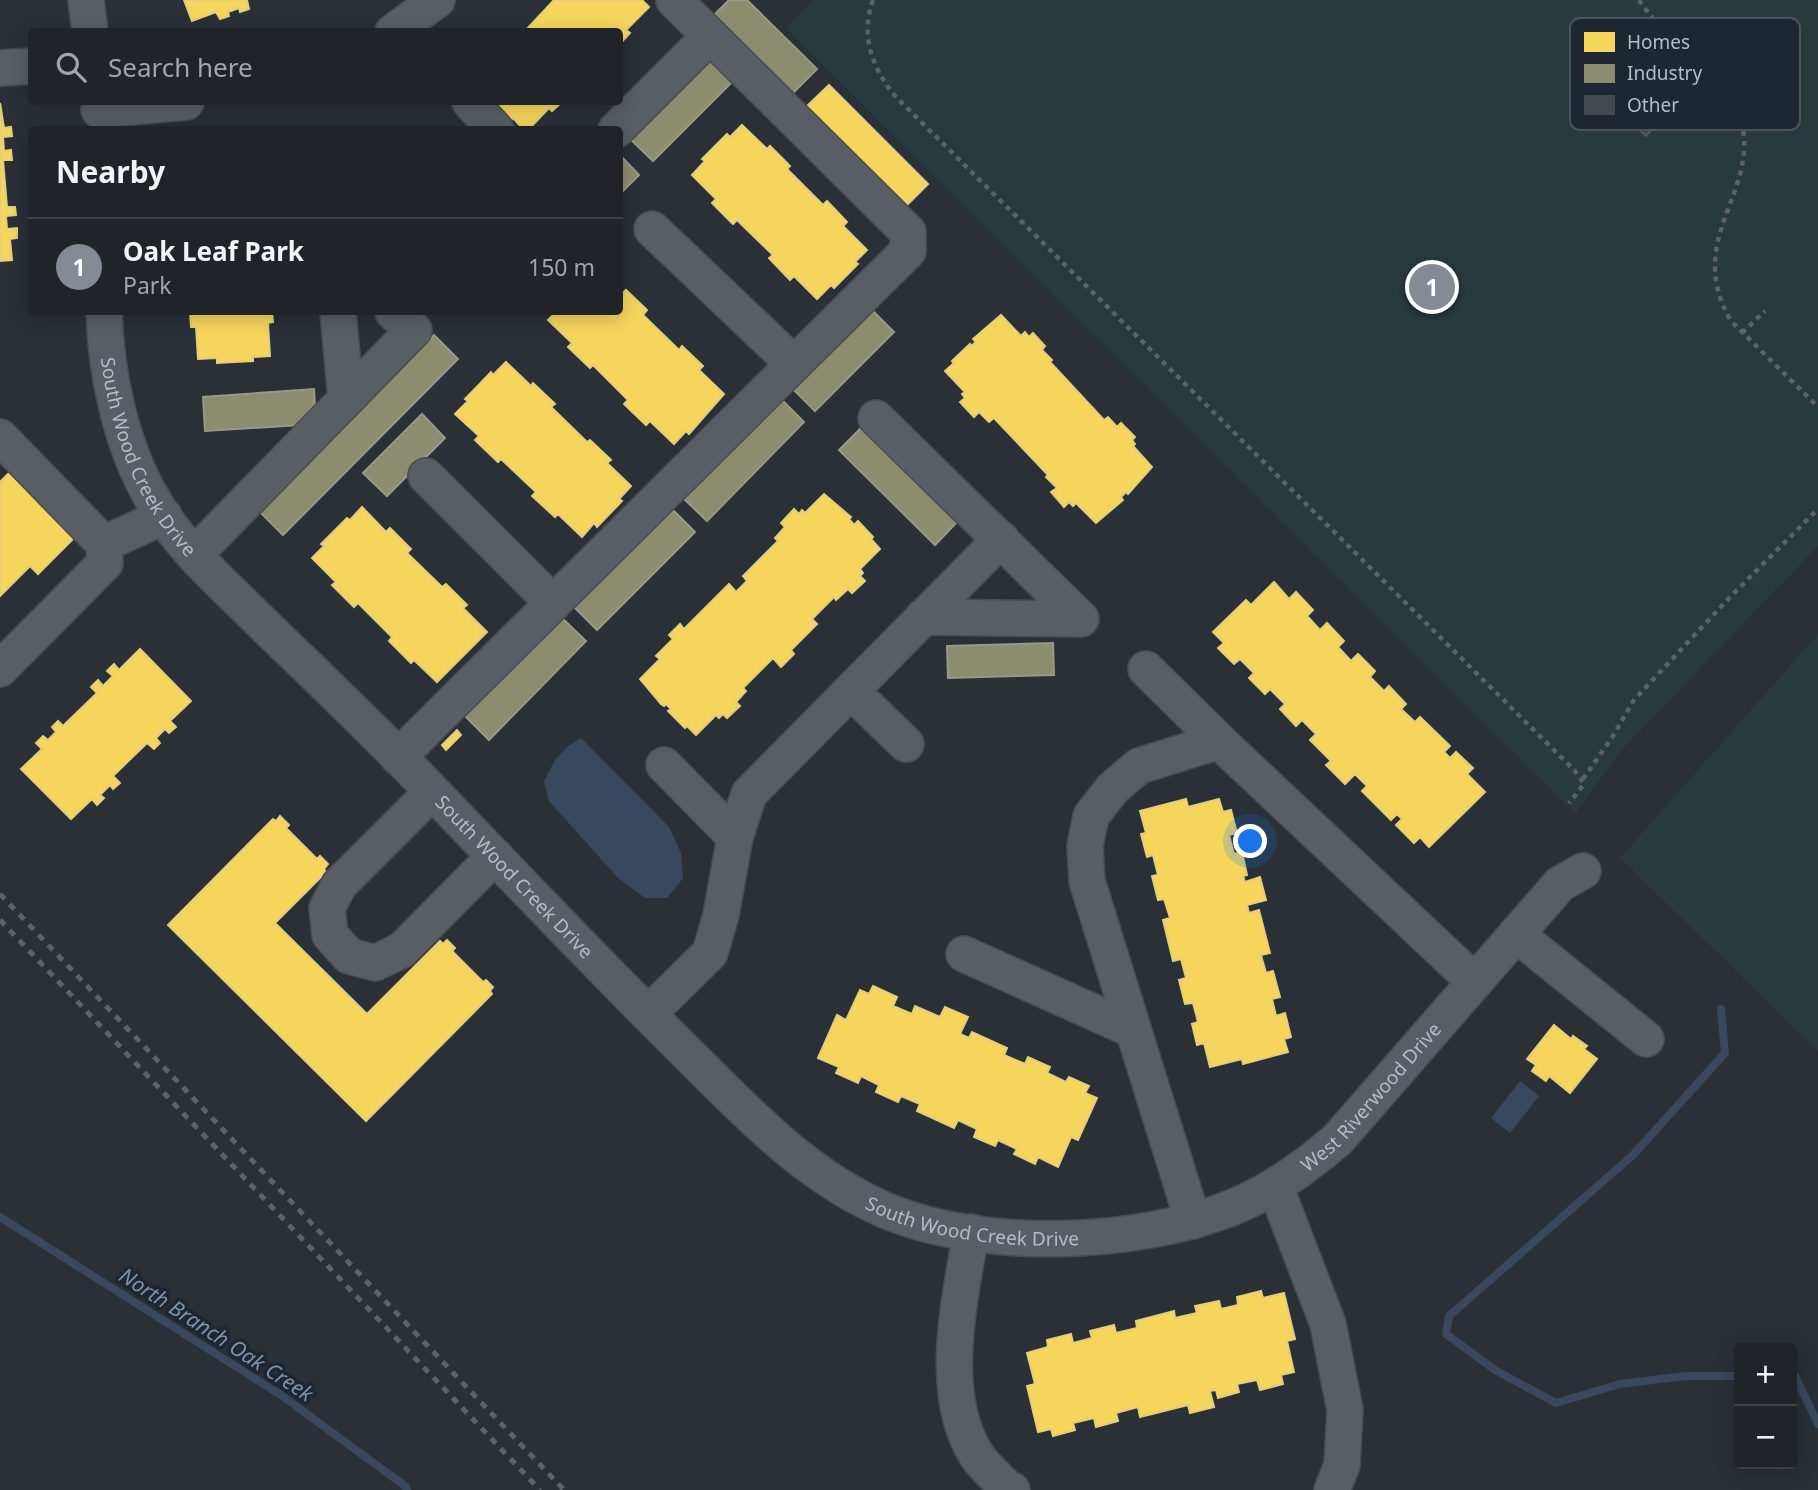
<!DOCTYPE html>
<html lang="en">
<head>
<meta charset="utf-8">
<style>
	body { margin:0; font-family:"Noto Sans",sans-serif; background:#2d3034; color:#f1f3f6 }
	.controls { position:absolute; right:21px; bottom:21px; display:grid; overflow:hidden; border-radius:7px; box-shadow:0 4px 18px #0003 }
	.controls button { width:63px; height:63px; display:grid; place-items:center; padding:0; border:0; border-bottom:2px solid #3d4145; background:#202428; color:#f1f3f6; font:35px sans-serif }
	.you { position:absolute; left:1251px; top:842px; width:24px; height:24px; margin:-18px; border:5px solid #fff; border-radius:50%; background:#1a73e8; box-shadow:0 0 0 10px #1a73e833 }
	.badge { display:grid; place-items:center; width:46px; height:46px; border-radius:50%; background:#848b95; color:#fff; font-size:23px; font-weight:700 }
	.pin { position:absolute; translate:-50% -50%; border:4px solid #fff; box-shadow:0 2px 7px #0006 }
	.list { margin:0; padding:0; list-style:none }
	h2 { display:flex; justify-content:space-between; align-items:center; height:91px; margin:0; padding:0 28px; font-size:30px }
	h2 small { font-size:23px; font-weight:400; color:#a2a4a8 }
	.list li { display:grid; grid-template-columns:46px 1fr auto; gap:21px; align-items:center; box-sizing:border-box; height:98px; padding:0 28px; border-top:2px solid #3d4145 }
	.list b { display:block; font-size:26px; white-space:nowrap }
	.list p { margin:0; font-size:23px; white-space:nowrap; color:#a2a4a8 }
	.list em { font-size:23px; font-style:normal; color:#a2a4a8 }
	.icon { flex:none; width:38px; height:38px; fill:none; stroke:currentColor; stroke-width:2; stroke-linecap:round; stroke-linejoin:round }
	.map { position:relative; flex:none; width:1818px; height:1490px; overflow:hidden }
	.search { position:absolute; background:#202428; box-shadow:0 4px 18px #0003; left:28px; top:28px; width:595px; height:77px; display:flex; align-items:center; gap:18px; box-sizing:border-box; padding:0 24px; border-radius:7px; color:#a2a4a8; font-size:26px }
	.panel { position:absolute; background:#202428; box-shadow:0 4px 18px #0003; left:28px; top:126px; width:595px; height:189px; border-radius:7px }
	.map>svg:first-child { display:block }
</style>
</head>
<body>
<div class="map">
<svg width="1818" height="1490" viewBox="0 0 1818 1490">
	<rect width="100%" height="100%" fill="#2a3036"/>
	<g fill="#273a3c">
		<polygon points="814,0 1818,0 1818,546 1620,752 1575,814 786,28"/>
		<polygon points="1818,634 1818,1051 1620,858"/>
	</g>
	<g fill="#38485f">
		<polygon points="581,738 669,827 681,853 683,878 667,898 645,898 618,878 549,801 544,781 555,760 568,746"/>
		<polygon points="1520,1081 1539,1096 1510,1133 1491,1118"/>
	</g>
	<g fill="#f6d55c" stroke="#e2ce7c" stroke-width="2">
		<polygon points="184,0 247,0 249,9 240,12 239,8 228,12 229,16 220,19 216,12 192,21"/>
		<polygon points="642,0 649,7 626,30 630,33 620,44 620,32 524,32 554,0"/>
		<polygon points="829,85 928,184 904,208 805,108"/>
		<polygon points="491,102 562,102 552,111 549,108 528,130 524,130 513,118 510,121"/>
		<polygon points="0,103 4,128 11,127 12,136 3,137 4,151 11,150 12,160 3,160 7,207 15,207 16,215 6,216 7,229 17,228 17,238 10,239 12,260 0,261"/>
		<polygon points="742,125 767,149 770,146 790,166 787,169 823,205 827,201 847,222 843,226 867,250 855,262 858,264 834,288 831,285 817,299 794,276 790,280 769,258 773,255 737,220 733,224 712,203 716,199 692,175 705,161 702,159 727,134 730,137"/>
		<polygon points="620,290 623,293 626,290 647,310 643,315 679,350 682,346 703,366 699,370 724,394 689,434 686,431 674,444 650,421 646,425 624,404 628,400 593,365 590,368 568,347 572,343 548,320 556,312 620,312"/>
		<polygon points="190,312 272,312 273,322 268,323 270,356 253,357 253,361 217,363 217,358 198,359 196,327 191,327"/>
		<polygon points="1001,315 1021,336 1025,332 1029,337 1033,333 1045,346 1042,350 1052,360 1050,362 1104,420 1108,417 1117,427 1121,423 1135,437 1132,440 1135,444 1133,446 1152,467 1128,494 1126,492 1121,497 1123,500 1096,523 1076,503 1073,506 1069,502 1064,507 1051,492 1057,488 1046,477 1048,475 994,418 989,422 979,412 974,417 960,402 965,398 962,394 965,392 945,371 954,363 952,361 970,344 971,346 976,342 973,339"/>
		<polygon points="506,362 531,386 533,383 555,404 551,407 587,442 590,440 611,460 607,463 631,486 619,499 622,501 597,527 594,523 582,537 558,514 555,517 532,496 536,492 501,459 498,462 475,440 479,436 455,414 468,401 465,399 491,372 493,375"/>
		<polygon points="10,472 75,537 38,574 30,566 0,596 0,482"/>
		<polygon points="824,494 851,517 849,519 854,525 858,521 873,537 871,539 880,549 860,569 863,573 860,576 865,581 852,593 848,589 836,600 834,597 812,619 817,624 791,650 794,654 781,667 773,658 743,688 746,691 736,702 740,706 727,718 723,714 719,718 716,715 696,735 687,726 685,728 668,711 671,709 666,704 664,706 661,704 640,679 660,659 656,656 673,639 669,635 680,624 684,629 729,584 736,592 747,581 743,576 778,541 775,538 785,527 781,523 794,509 799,514 802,510 805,513"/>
		<polygon points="362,507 386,532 390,528 411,549 407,553 442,587 446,584 467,605 463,608 487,632 437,682 414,660 411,663 389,641 392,637 358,603 354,607 332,585 336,582 312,558 324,546 321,544 347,518 350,520"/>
		<polygon points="1274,582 1289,599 1296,592 1313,610 1307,616 1320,630 1327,623 1344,641 1338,647 1351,661 1358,654 1375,671 1370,677 1384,691 1389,686 1406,704 1401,709 1415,722 1420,717 1450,746 1444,752 1450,758 1456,752 1473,768 1467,774 1485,792 1429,847 1420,837 1414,843 1396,825 1402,819 1397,814 1391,820 1362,791 1367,786 1355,774 1345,784 1326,765 1331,761 1310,740 1316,734 1302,720 1296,726 1280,709 1285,704 1270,689 1265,694 1249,678 1254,673 1240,659 1234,664 1218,648 1224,643 1213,632 1246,600 1251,605"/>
		<polygon points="140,649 191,701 170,721 176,727 169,733 165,729 156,738 160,743 154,749 147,743 113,776 120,783 113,789 110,785 100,795 104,798 97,805 92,799 71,819 21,769 42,749 36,743 43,736 48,740 56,732 52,727 58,721 63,726 97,693 91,687 98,680 103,686 113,676 107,671 114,664 119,670"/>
		<polygon points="457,730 461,735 446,750 442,745"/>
		<polygon points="1186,799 1188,807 1219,799 1223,812 1231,810 1237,833 1229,835 1234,854 1242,852 1247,875 1243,876 1245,882 1260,877 1266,900 1247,905 1249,913 1259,910 1270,953 1261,955 1266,973 1273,971 1280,997 1272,999 1276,1016 1285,1013 1291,1037 1284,1039 1288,1052 1243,1064 1242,1059 1210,1067 1204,1043 1197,1045 1192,1024 1198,1022 1193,1003 1185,1004 1179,980 1186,978 1181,959 1173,961 1163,920 1170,918 1164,899 1158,900 1152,876 1158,875 1153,855 1147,857 1141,834 1146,833 1140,811"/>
		<polygon points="280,816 289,825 286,828 317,859 320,856 328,864 324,869 326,872 275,923 367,1014 440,941 443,944 447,940 455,948 452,951 483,982 486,980 493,987 490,991 492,994 366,1121 168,925 273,819 276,821"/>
		<polygon points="873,986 897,997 893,1006 912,1014 915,1006 940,1017 945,1007 968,1017 960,1034 969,1038 972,1032 1007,1048 1004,1055 1025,1064 1028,1057 1050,1067 1047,1073 1066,1082 1069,1077 1089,1086 1085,1093 1097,1098 1078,1140 1071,1137 1058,1167 1038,1157 1035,1164 1014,1154 1017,1149 998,1140 995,1146 974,1137 977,1129 958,1120 954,1128 917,1111 920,1104 901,1096 898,1102 876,1092 879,1085 861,1076 858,1083 836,1073 839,1067 818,1058 837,1015 846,1020 860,990 869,994"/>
		<polygon points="1554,1025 1571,1039 1573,1036 1587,1046 1584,1049 1597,1059 1570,1093 1549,1076 1546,1081 1532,1071 1536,1065 1527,1059"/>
		<polygon points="1261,1291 1263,1298 1284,1293 1295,1339 1287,1341 1294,1372 1281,1375 1283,1384 1260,1390 1257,1380 1237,1384 1239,1392 1218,1398 1216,1390 1210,1391 1214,1407 1190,1413 1188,1405 1140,1417 1138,1407 1116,1413 1118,1421 1096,1427 1094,1418 1073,1423 1075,1430 1053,1436 1051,1429 1038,1432 1027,1386 1035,1384 1027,1353 1048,1347 1047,1340 1071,1334 1073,1343 1092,1338 1090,1331 1114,1325 1116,1333 1137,1328 1136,1321 1174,1311 1175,1318 1197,1313 1195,1306 1219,1301 1221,1309 1238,1305 1237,1297"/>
	</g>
	<g fill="#8c8c6e" stroke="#989a89" stroke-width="2">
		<polygon points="729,0 747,0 817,69 793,93 714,15"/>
		<polygon points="708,59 732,82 653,161 629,138"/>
		<polygon points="620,155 639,175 620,194"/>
		<polygon points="870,308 894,332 815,411 791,387"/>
		<polygon points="434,335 458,359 283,535 259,511"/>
		<polygon points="314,389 316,424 205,431 203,397"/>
		<polygon points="780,398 804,422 707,521 682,497"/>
		<polygon points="422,414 445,438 387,496 363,473"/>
		<polygon points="863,426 959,520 935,545 839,450"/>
		<polygon points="671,508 695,532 597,630 573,606"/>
		<polygon points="562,618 586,641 489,740 465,716"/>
		<polygon points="1053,643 1054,675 948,678 947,646"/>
	</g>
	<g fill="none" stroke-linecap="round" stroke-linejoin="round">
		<g stroke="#38485f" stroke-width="8">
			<polyline points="1721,1009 1725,1053 1633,1155 1449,1316 1446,1334 1495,1370 1556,1403 1620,1384 1686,1376 1739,1376"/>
			<polyline points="0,1217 281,1395 405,1486 407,1490"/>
			<polyline points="1792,1376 1795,1376 1818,1424"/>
		</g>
	</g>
	<polygon fill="#44494e" stroke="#52575e" stroke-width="2" points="1638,93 1664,116 1646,136 1621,113"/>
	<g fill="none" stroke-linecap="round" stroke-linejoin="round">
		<defs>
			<g id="minor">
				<polyline points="86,0 90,32"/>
				<polyline points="393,32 437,0"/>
				<polyline points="0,68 32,66"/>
				<polyline points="470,102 496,130"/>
				<polyline points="99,110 186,102"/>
				<polyline points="616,130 710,36"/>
				<polyline points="652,229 794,364"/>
				<path id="s1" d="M104 312C106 374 121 446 153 500 179 545 217 579 254 615 303 663 353 710 401 759 494 855 586 953 681 1047 744 1109 804 1176 887 1211 983 1251 1134 1246 1231 1208 1271 1192 1306 1167 1338 1139L1560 884 1583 871"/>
				<polyline points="338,312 346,399"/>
				<polyline points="876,418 1081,619 923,617"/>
				<polyline points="0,437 104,544"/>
				<polyline points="426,476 553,603"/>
				<polyline points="194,555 414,330 393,312"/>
				<polyline points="0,669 105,563 104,544 164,516"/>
				<polyline points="1146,669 1219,741"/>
				<polyline points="851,691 906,744"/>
				<polyline points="398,757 908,251 908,232 674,0"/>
				<polyline points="664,765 735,837"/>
				<polyline points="432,792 339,885 327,908 330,935 349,956 375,963 402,950 495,856"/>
				<polyline points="1516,934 1646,1039"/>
				<polyline points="964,954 1133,1030"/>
				<polyline points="648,1014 710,953 721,915 735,837 749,794 1001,539"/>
				<polyline points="1275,1186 1328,1324 1345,1410 1342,1465 1332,1490"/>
				<polyline points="1193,1221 1087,881 1085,846 1091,816 1113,788 1139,766 1219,741 1474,981"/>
				<path d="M971 1232C960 1299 937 1394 977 1456 985 1467 997 1478 1007 1488L1012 1490"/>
			</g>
		</defs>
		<use href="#minor" stroke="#484c51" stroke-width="38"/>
		<g stroke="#5d6268" stroke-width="4.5" stroke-dasharray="5 5" stroke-linecap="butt">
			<path d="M873 0C860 35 872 67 894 95L1575 771 1584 784 1569 803"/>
			<path d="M1639 0C1657 27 1685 50 1708 74 1721 87 1735 98 1740 116 1763 192 1682 237 1731 321L1818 407"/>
			<polyline points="1742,333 1765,311"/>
			<polyline points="1583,779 1613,736 1634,700 1731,596 1818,509"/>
		</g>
		<use href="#minor" stroke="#595e65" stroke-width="35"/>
		<g stroke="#5e6268" stroke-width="5" stroke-dasharray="7 7" stroke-linecap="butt">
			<polyline points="0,894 564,1490"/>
			<polyline points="0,920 540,1490"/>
		</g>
	</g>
	<g text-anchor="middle" stroke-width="7" stroke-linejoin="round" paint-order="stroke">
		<g font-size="19" fill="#b4bcc8" stroke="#1d2631">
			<text dy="7" stroke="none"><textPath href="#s1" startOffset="154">South Wood Creek Drive</textPath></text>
			<text dy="7" stroke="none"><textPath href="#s1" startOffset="719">South Wood Creek Drive</textPath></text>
			<text dy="7" stroke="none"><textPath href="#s1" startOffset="1754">West Riverwood Drive</textPath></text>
			<text dy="7" stroke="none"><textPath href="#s1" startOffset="1309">South Wood Creek Drive</textPath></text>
		</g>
		<g font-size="21" font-style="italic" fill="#7c92af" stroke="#1d2631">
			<text transform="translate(216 1335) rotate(33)" y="7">North Branch Oak Creek</text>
		</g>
	</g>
	<rect x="1570" y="18" width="230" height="112" rx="10" fill="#1d2631" stroke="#4a535e" stroke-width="2"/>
	<rect x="1584" y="32" width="31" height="20" fill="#f6d55c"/>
	<rect x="1584" y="64" width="31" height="19" fill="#8c8c6e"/>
	<rect x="1584" y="95" width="31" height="20" fill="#44494e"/>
	<g font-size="19" fill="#b4bcc8">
		<text x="1627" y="49">Homes</text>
		<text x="1627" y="80">Industry</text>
		<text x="1627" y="112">Other</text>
	</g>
</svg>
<div class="controls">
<button>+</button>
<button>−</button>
</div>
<div class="you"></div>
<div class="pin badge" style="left:1432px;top:287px">1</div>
<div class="search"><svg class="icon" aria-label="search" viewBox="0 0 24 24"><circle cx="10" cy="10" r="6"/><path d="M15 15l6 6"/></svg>Search here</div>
<section class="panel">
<h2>Nearby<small></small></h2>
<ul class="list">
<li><span class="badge">1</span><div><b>Oak Leaf Park</b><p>Park</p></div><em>150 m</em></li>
</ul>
</section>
</div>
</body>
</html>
